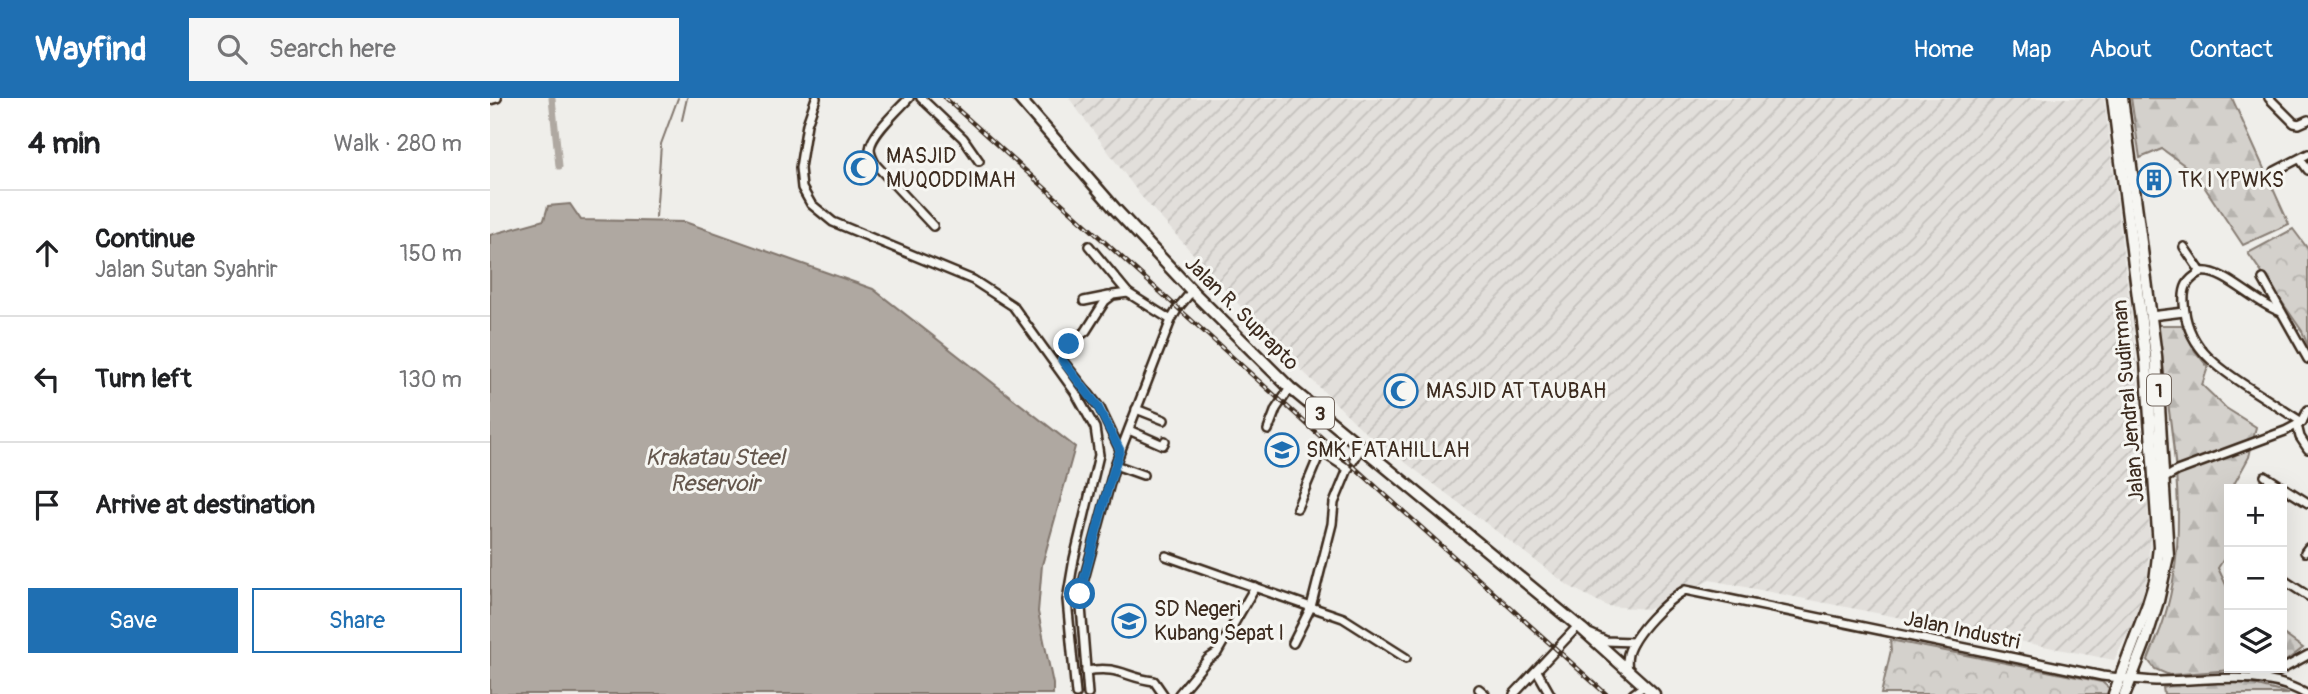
<!DOCTYPE html>
<html lang="en">
<head>
<meta charset="utf-8">
<style>
	body { margin:0; font-family:Pangolin,sans-serif; background:#f6f6f6; color:#202124 }
	.controls { position:absolute; right:21px; bottom:21px; display:grid; overflow:hidden; border-radius:0px; box-shadow:0 7px 28px #0002 }
	.controls button { width:63px; height:63px; display:grid; place-items:center; padding:0; border:0; border-bottom:2px solid #e0e0e0; background:#fff; color:#202124; font:35px sans-serif }
	.stop { position:absolute; width:21px; height:21px; margin:-16px; border:5px solid #1f6fb2; border-radius:50%; background:#fff }
	.stop.end { background:#1f6fb2; border-color:#fff; box-shadow:0 2px 7px #0008 }
	.list { margin:0; padding:0; list-style:none }
	h2 { display:flex; justify-content:space-between; align-items:center; height:91px; margin:0; padding:0 28px; font-size:30px }
	h2 small { font-size:23px; font-weight:400; color:#757577 }
	.list li { display:grid; grid-template-columns:46px 1fr auto; gap:21px; align-items:center; box-sizing:border-box; height:126px; padding:0 28px; border-top:2px solid #e0e0e0 }
	.list b { display:block; font-size:26px; white-space:nowrap }
	.list p { margin:0; font-size:23px; white-space:nowrap; color:#757577 }
	.list em { font-size:23px; font-style:normal; color:#757577 }
	.actions { display:flex; gap:14px; padding:21px 28px }
	.actions a { flex:1; padding:16px 0; border:2px solid #1f6fb2; border-radius:0px; text-align:center; font-size:24px; color:#1f6fb2 }
	.actions .main { background:#1f6fb2; color:#fff }
	.icon { flex:none; width:38px; height:38px; fill:none; stroke:currentColor; stroke-width:2; stroke-linecap:round; stroke-linejoin:round }
	.map { position:relative; flex:none; width:1818px; height:596px; overflow:hidden }
	header { display:flex; align-items:center; gap:42px; box-sizing:border-box; height:98px; padding:0 35px; background:#1f6fb2; color:#fff }
	header strong { font-size:33px }
	nav { display:flex; gap:38px; margin-inline-start:auto; font-size:24px }
	.search { width:490px; height:63px; background:#f6f6f6; display:flex; align-items:center; gap:18px; box-sizing:border-box; padding:0 24px; border-radius:0px; color:#757577; font-size:26px }
	main { display:flex }
	aside { flex:1; background:#fff }
	.map>svg:first-child { display:block }
</style>
</head>
<body>
<header>
<strong>Wayfind</strong>
<div class="search"><svg class="icon" aria-label="search" viewBox="0 0 24 24"><circle cx="10" cy="10" r="6"/><path d="M15 15l6 6"/></svg>Search here</div>
<nav><a>Home</a><a>Map</a><a>About</a><a>Contact</a></nav>
</header>
<main>
<aside>
<h2>4 min<small>Walk · 280 m</small></h2>
<ul class="list">
<li><svg class="icon" aria-label="ahead" viewBox="0 0 24 24"><path d="M12 20V5M6 11l6-6 6 6"/></svg><div><b>Continue</b><p>Jalan Sutan Syahrir</p></div><em>150 m</em></li>
<li><svg class="icon" aria-label="left" viewBox="0 0 24 24"><path d="M17 20v-9H6M10 6l-5 5 5 5"/></svg><div><b>Turn left</b></div><em>130 m</em></li>
<li><svg class="icon" aria-label="arrive" viewBox="0 0 24 24"><path d="M6 21V4h12l-3 4 3 4H6"/></svg><div><b>Arrive at destination</b></div></li>
</ul>
<div class="actions"><a class="main">Save</a><a>Share</a></div>
</aside>
<div class="map">
<svg width="1818" height="596" viewBox="0 0 1818 596">
	<defs>
		<pattern id="industrial-furrows" width="10" height="10" patternUnits="userSpaceOnUse" patternTransform="scale(1.75)"><rect width="10" height="10" fill="#e2dfdb"/><path d="M-1 1l2-2M0 10L10 0M9 11l2-2" fill="none" stroke="#c3c0bc"/></pattern>
		<pattern id="forest-firs" width="22" height="20" patternUnits="userSpaceOnUse" patternTransform="scale(1.75)"><rect width="22" height="20" fill="#d4d1cc"/><path d="M5 1l3.5 6h-7zM16 11l3.5 6h-7z" fill="#b7b4af"/></pattern>
		<pattern id="park-crowns" width="20" height="18" patternUnits="userSpaceOnUse" patternTransform="scale(1.75)"><rect width="20" height="18" fill="#d4d1cc"/><path d="M2 6a3 3 0 1 1 6 0M12 15a3 3 0 1 1 6 0" fill="none" stroke="#b7b4af"/></pattern>
	</defs>
	<rect width="100%" height="100%" fill="#efeeea"/>
	<filter id="ink" filterUnits="userSpaceOnUse"><feTurbulence type="fractalNoise" baseFrequency=".0143" numOctaves="2"/><feDisplacementMap in="SourceGraphic" scale="14" xChannelSelector="R" yChannelSelector="G"/><feConvolveMatrix kernelMatrix="1 2 1 2 8 2 1 2 1" color-interpolation-filters="sRGB"/></filter>
	<g filter="url(#ink)">
		<polygon fill="url(#industrial-furrows)" points="579,0 1614,0 1645,249 1660,440 1657,479 1648,516 1624,562 1220,482 1159,511 1117,508 1079,488 875,334 779,240 650,97"/>
		<g fill="url(#forest-firs)" stroke="#887e75" stroke-width="2">
			<polygon points="1641,0 1742,0 1799,126 1753,147 1705,75 1672,51 1650,60"/>
			<path d="M1668 227H1692L1705 253 1718 269 1712 287 1736 310 1766 329 1759 359 1737 399 1739 401V453L1728 470 1739 493V570H1767L1679 577 1665 571 1658 562C1663 548 1670 535 1674 521 1704 426 1678 323 1668 227Z"/>
			<polygon points="1792,535 1813,550 1792,566"/>
			<polygon points="1718,584 1756,585 1799,596 1674,596 1673,590 1689,585"/>
		</g>
		<g fill="url(#park-crowns)" stroke="#887e75" stroke-width="2">
			<polygon points="1803,131 1818,151 1818,248 1812,233 1758,155"/>
			<polygon points="1400,542 1612,584 1620,591 1617,596 1391,596 1401,552"/>
		</g>
		<polygon fill="#afa8a1" stroke="#81766d" stroke-width="2" points="80,106 91,122 195,124 383,191 585,349 552,467 548,514 563,586 563,596 0,596 0,137 54,122 58,108"/>
		<g fill="none" stroke-linecap="round" stroke-linejoin="round">
			<g stroke="#81766d" stroke-width="2">
				<polyline points="192,22 197,0"/>
				<polyline points="166,119 171,46 188,0"/>
			</g>
			<polyline stroke="#afa8a1" stroke-width="7" points="62,0 69,68"/>
			<defs>
				<g id="minor">
					<polyline points="326,0 317,26 310,70 312,90 321,106 343,124 483,182 523,208 585,294 605,330 609,357 584,461 577,502 586,596"/>
					<path d="M419 0C409 11 381 36 380 51 380 57 383 62 386 67L443 128"/>
					<polyline points="431,0 473,40 489,63"/>
					<polyline points="1779,0 1804,25 1809,26 1818,22"/>
					<polyline points="0,2 7,0"/>
					<polyline points="1810,61 1818,72"/>
					<polyline points="1785,73 1818,56"/>
					<polyline points="599,148 638,195 681,222"/>
					<path d="M1694 149 1711 174C1735 171 1764 205 1791 214"/>
					<path d="M1711 174C1697 182 1693 189 1694 205 1696 247 1724 267 1756 288 1775 300 1793 312 1812 324"/>
					<polyline points="1773,181 1818,261"/>
					<polyline points="594,203 619,198"/>
					<polyline points="1661,218 1694,214"/>
					<polyline points="571,262 579,246 596,233 615,203 623,197 638,195"/>
					<polyline points="572,262 610,310 630,352"/>
					<polyline points="646,311 674,322"/>
					<polyline points="1807,327 1810,339 1818,351"/>
					<polyline points="639,332 673,347 675,343"/>
					<polyline points="778,332 786,311 800,290"/>
					<polyline points="871,350 858,371 844,405 842,426 821,509 853,520 916,560"/>
					<polyline points="625,367 653,377"/>
					<polyline points="1775,378 1818,405"/>
					<polyline points="1675,380 1687,373 1795,333 1812,324 1818,312"/>
					<polyline points="807,410 830,355 835,356 858,371"/>
					<polyline points="1815,454 1818,450"/>
					<polyline points="676,458 821,509 803,545"/>
					<polyline points="1792,481 1818,498"/>
					<polyline points="1101,536 1116,543 1143,544"/>
					<path d="M596 573C630 567 635 580 664 583L673 596"/>
					<polyline points="1047,573 1060,596"/>
					<path d="M1138 573C1137 567 1137 561 1138 556 1144 535 1176 503 1195 492L1612 578C1630 580 1648 582 1666 583 1715 584 1771 570 1816 596"/>
					<polyline points="1764,580 1789,573 1818,557"/>
					<polyline points="989,591 995,596"/>
					<polyline points="598,596 590,496 625,367 681,222 688,210 702,193"/>
					<polyline points="689,596 718,561 727,555 765,489"/>
					<polyline points="1024,596 1088,528"/>
					<polyline points="1143,596 1154,588"/>
				</g>
				<g id="highway">
					<polyline points="529,0 626,112 702,193 800,290 1092,531 1164,596"/>
					<polyline points="1623,0 1656,263 1669,449 1665,483 1658,506 1624,596"/>
					<polyline points="1632,0 1666,258 1678,458 1668,503 1655,544 1635,596"/>
				</g>
			</defs>
			<use href="#minor" stroke="#3b2a1e" stroke-width="12"/>
			<use href="#highway" stroke="#3b2a1e" stroke-width="15"/>
			<use href="#minor" stroke="#f6f6f2" stroke-width="7"/>
			<use href="#highway" stroke="#f6f6f2" stroke-width="10"/>
			<defs>
				<polyline id="rail" points="455,0 1116,596"/>
			</defs>
			<use href="#rail" stroke="#3b2a1e" stroke-width="4.5"/>
			<use href="#rail" stroke="#f6f6f2" stroke-width="2" stroke-dasharray="5" stroke-linecap="butt"/>
		</g>
	</g>
	<g fill="none" stroke-linecap="round" stroke-linejoin="round" filter="url(#ink)">
		<polyline stroke="#1f6fb2" stroke-width="9" points="579,246 572,262 607,307 630,352 618,390 590,496"/>
	</g>
	<defs>
		<symbol id="mosque-ring" viewBox="-11 -11 22 22"><circle r="9.5" fill="#f6f6f2" stroke="#1f6fb2" stroke-width="1.5"/><path d="M3.5-4.9A6 6 0 1 0 3.5 4.9A5 5 0 1 1 3.5-4.9Z" fill="#1f6fb2"/></symbol>
		<symbol id="building-ring" viewBox="-11 -11 22 22"><circle r="9.5" fill="#f6f6f2" stroke="#1f6fb2" stroke-width="1.5"/><path d="M-4-6H4V6H1V3H-1V6H-4ZM-2.5-4.3h1.7v1.8h-1.7ZM.8-4.3h1.7v1.8H.8ZM-2.5-1h1.7V.8h-1.7ZM.8-1h1.7V.8H.8Z" fill="#1f6fb2"/></symbol>
		<symbol id="school-ring" viewBox="-11 -11 22 22"><circle r="9.5" fill="#f6f6f2" stroke="#1f6fb2" stroke-width="1.5"/><path d="M0-5L7-2L0 1L-7-2ZM-4 1L0 2.5L4 1V4Q0 6-4 4Z" fill="#1f6fb2"/></symbol>
	</defs>
	<g fill-rule="evenodd">
		<use href="#mosque-ring" x="352" y="51" width="38" height="38"/>
		<use href="#building-ring" x="1645" y="63" width="38" height="38"/>
		<use href="#mosque-ring" x="892" y="274" width="38" height="38"/>
		<use href="#school-ring" x="773" y="333" width="38" height="38"/>
		<use href="#school-ring" x="620" y="504" width="38" height="38"/>
	</g>
	<g text-anchor="middle" stroke-width="6" stroke-linejoin="round" paint-order="stroke">
		<g fill="#f6f6f2" stroke="#73675e" stroke-width="2">
			<rect x="1657" y="276.5" width="24" height="31" rx="5"/>
			<rect x="816" y="299.5" width="28" height="31" rx="5"/>
		</g>
		<g font-size="19" font-weight="bold" fill="#3b2a1e">
			<text x="1669" y="299">1</text>
			<text x="830" y="322">3</text>
		</g>
		<g font-size="21" fill="#3b2a1e" stroke="#f6f6f2" text-anchor="start">
			<text x="396" y="65">MASJID<tspan x="396" dy="24">MUQODDIMAH</tspan></text>
			<text x="1688" y="89">TK I YPWKS</text>
			<text x="936" y="300">MASJID AT TAUBAH</text>
			<text x="816" y="359">SMK FATAHILLAH</text>
			<text x="664" y="518">SD Negeri<tspan x="664" dy="24">Kubang Sepat I</tspan></text>
		</g>
		<g font-size="21" fill="#3b2a1e" stroke="#f6f6f2">
			<text transform="translate(752 215) rotate(45)" y="7">Jalan R. Suprapto</text>
			<text transform="translate(1638 303) rotate(-95)" y="7">Jalan Jendral Sudirman</text>
			<text transform="translate(1472 532) rotate(12)" y="7">Jalan Industri</text>
		</g>
		<g font-size="23" font-style="italic" fill="#64564c" stroke="#f6f6f2">
			<text x="225" y="367">Krakatau Steel<tspan x="225" dy="26">Reservoir</tspan></text>
		</g>
	</g>
</svg>
<div class="controls">
<button>+</button>
<button>−</button>
<button><svg class="icon" aria-label="layers" viewBox="0 0 24 24"><path d="M12 4l9 5-9 5-9-5zM3 14l9 5 9-5"/></svg></button>
</div>
<div class="stop" style="left:590px;top:496px"></div>
<div class="stop end" style="left:579px;top:246px"></div>
</div>
</main>
</body>
</html>
